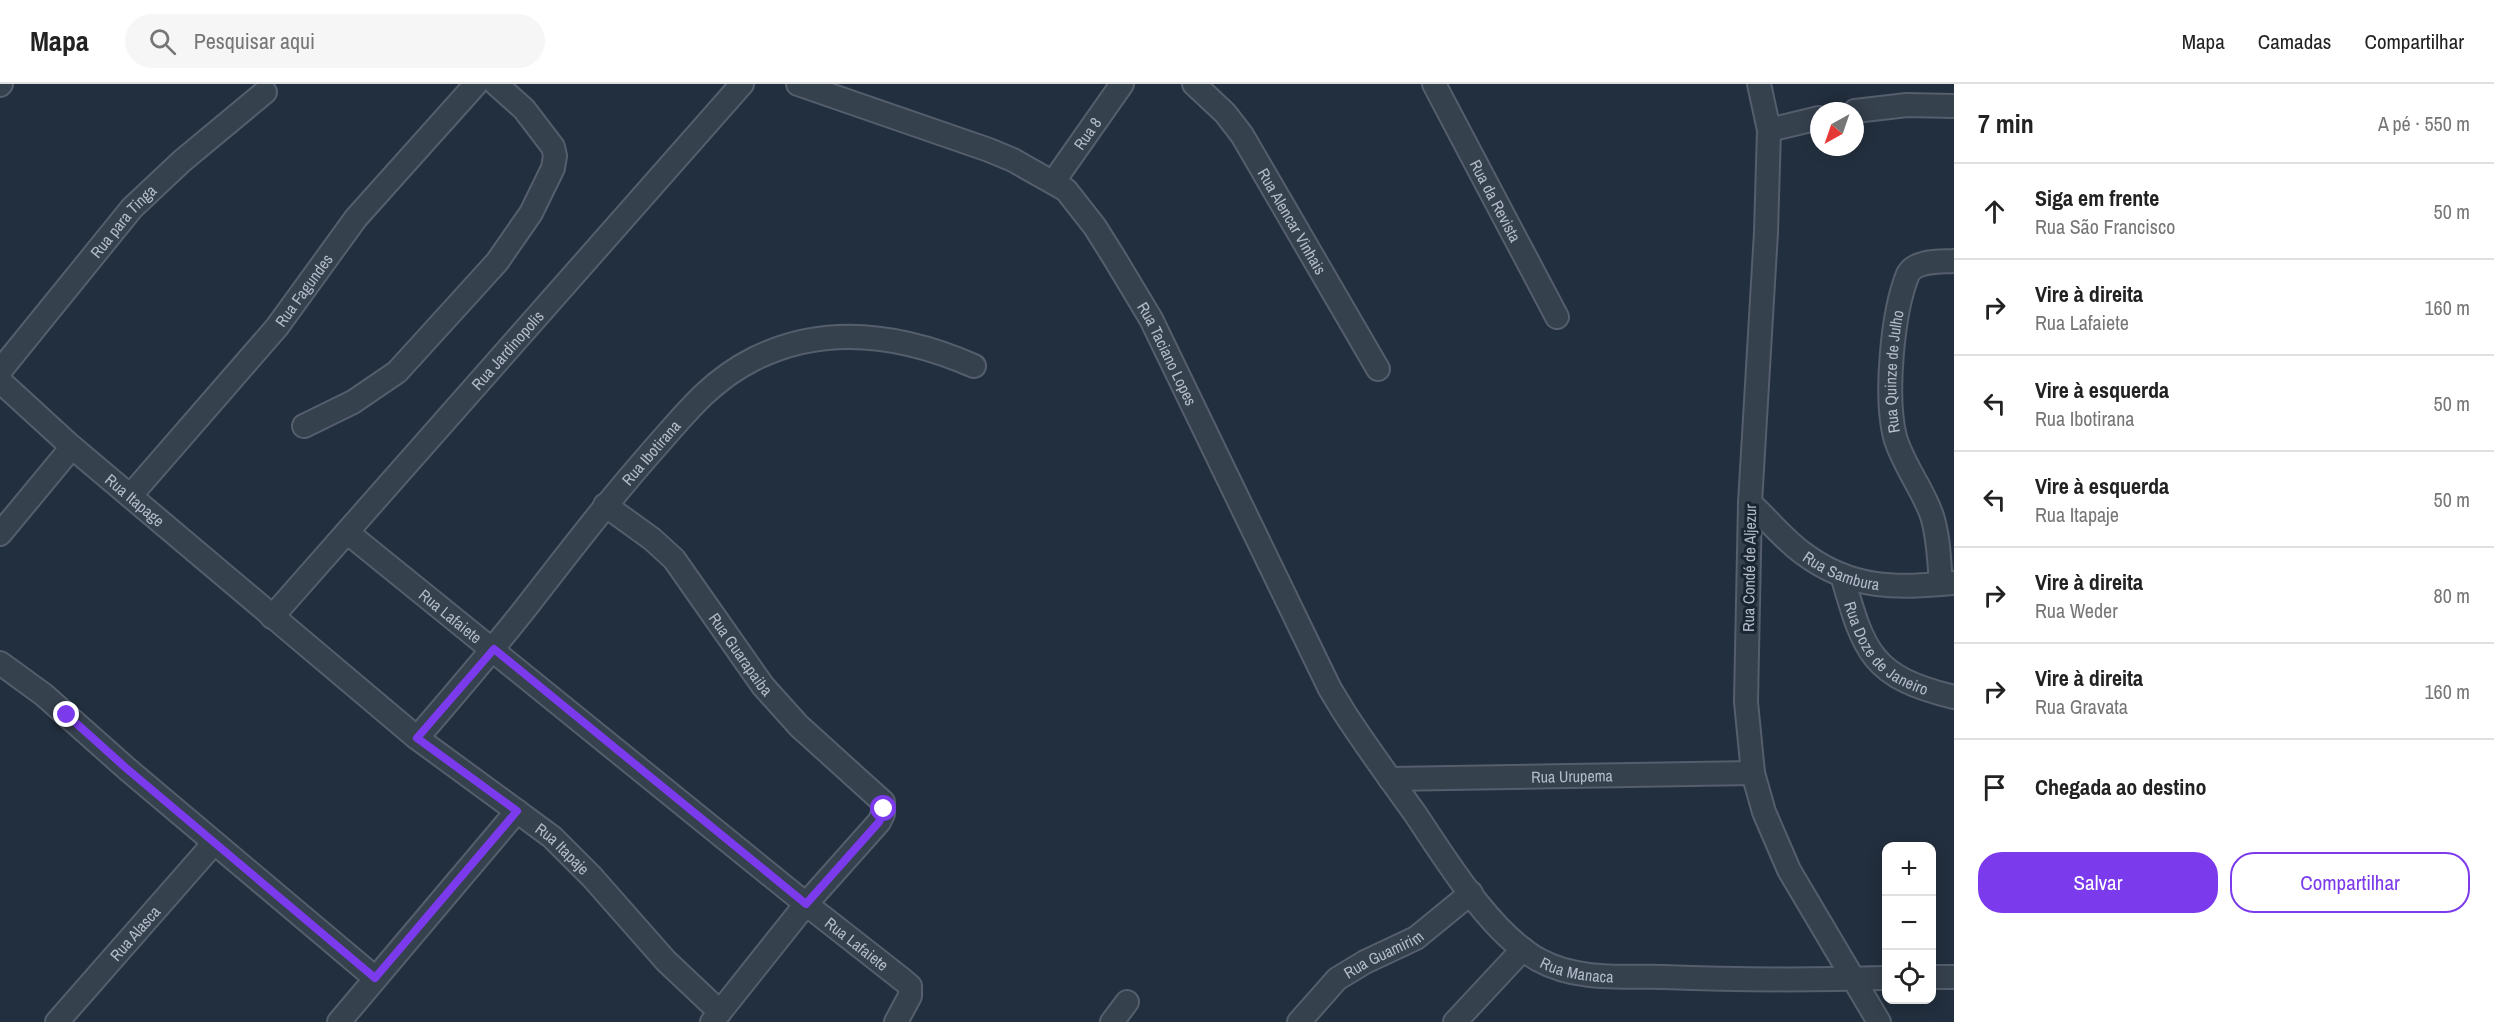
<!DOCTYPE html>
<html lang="pt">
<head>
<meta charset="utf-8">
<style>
	body { margin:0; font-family:"Archivo Narrow",sans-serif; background:#f6f6f6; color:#222 }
	.controls { position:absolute; right:18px; bottom:18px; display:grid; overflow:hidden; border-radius:12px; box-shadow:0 3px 15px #0003 }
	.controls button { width:54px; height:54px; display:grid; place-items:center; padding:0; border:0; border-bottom:2px solid #e0e0e0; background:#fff; color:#222; font:30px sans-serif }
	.compass { position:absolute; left:1810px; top:18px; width:54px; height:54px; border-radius:50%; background:#fff; box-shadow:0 3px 15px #0003; rotate:220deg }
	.stop { position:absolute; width:18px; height:18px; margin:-14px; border:4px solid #7c3aed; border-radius:50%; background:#fff }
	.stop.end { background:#7c3aed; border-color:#fff; box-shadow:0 2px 6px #0008 }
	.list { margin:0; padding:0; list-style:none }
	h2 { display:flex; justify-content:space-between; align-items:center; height:78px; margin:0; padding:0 24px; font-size:26px }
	h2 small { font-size:20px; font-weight:400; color:#767676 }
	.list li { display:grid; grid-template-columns:39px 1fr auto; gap:18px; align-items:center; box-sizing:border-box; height:96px; padding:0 24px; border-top:2px solid #e0e0e0 }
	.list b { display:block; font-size:22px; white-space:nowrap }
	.list p { margin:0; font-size:20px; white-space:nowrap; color:#767676 }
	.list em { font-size:20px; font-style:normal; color:#767676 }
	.actions { display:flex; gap:12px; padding:18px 24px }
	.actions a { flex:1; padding:14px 0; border:2px solid #7c3aed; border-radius:24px; text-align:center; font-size:21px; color:#7c3aed }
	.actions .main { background:#7c3aed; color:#fff }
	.icon { flex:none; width:33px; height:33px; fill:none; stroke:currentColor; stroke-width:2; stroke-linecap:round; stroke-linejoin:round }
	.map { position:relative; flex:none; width:1954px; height:938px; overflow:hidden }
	header { display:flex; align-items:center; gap:36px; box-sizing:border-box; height:84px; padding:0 30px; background:#fff; border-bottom:2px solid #e0e0e0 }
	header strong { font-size:28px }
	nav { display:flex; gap:33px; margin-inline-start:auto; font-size:21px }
	.search { width:420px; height:54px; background:#f6f6f6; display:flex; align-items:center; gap:15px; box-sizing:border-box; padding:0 21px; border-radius:33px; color:#767676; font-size:22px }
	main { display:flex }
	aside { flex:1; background:#fff }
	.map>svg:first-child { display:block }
</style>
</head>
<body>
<header>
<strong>Mapa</strong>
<div class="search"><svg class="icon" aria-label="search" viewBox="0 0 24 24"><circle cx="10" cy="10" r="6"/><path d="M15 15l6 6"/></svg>Pesquisar aqui</div>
<nav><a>Mapa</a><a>Camadas</a><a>Compartilhar</a></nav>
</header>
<main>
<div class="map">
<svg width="1954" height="938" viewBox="0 0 1954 938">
	<rect width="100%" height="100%" fill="#222f3e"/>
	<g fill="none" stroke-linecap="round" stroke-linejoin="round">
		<defs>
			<g id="minor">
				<path id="s1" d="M798 0 989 66 1013 76 1066 106 1095 143 1115 175 1151 235 1330 605 1344 628C1366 662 1390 695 1414 728 1445 774 1490 849 1539 876 1577 897 1623 892 1664 893 1738 896 1812 896 1886 894"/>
				<path id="s2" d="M1194 0 1225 29 1242 51 1378 285"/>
				<path id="s3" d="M1434 0 1557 233"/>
				<polyline points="1759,0 1769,46 1766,148 1750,419 1746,618 1753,689 1764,728 1789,786 1879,938"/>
				<polyline points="0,1 1,0"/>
				<polyline points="1855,27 1907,21 1954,22"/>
				<polyline points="1769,46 1819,34"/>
				<path id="s4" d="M1054 97 1122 0"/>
				<path id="s5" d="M0 287 132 124 182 77 265 8"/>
				<path id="s6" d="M0 297 72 363 417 654 552 753 592 793 666 877 720 928"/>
				<polyline points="304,342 353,318 397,288 497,178 531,129 553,84 555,72 553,63 524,25 496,0"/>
				<path id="s7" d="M131 411 277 243 356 134 476 0"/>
				<path id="s8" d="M1750 419C1768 435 1784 456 1804 470 1853 506 1896 504 1954 499"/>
				<path id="s9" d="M605 421 652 455 674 475 763 602 799 642 883 718V730L879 738 806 820 712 938"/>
				<path id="s10" d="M348 449 806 820 903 896 910 902V912L896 938"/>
				<polyline points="0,450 72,363"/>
				<path id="s11" d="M1842 491C1864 568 1871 593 1954 613"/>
				<path id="s12" d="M1941 500C1939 477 1939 454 1932 432 1923 405 1903 381 1895 353 1885 313 1892 229 1908 190 1916 176 1940 178 1954 177"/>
				<path id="s13" d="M272 533 742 0"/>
				<polyline points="0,579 44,611 126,684 375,894"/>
				<path id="s14" d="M417 654C455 610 492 567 528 521 569 468 609 416 654 365 685 330 710 297 754 275 826 239 903 251 974 282"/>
				<path id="s15" d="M1390 695 1753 689"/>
				<polyline points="1932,893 1954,893"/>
				<path id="s16" d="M57 938 214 759"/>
				<polyline points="339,938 517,727"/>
				<polyline points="1112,938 1127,918"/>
				<path id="s17" d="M1299 938 1337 895 1365 878 1416 854 1471 809"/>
				<polyline points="1455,938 1523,865"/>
			</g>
		</defs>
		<use href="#minor" stroke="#545e6c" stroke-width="26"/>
		<use href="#minor" stroke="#36414e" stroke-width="22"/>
	</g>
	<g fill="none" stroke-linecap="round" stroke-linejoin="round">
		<polyline stroke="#7c3aed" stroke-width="8" points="67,631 126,684 375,894 517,727 417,654 494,565 806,820 879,738 884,725"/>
	</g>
	<g text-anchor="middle" stroke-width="6" stroke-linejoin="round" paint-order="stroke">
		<g font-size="16" fill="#b2bbc9" stroke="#1b2633">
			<text dy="6" stroke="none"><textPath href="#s4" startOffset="58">Rua 8</textPath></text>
			<text dy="6" stroke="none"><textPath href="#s3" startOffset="132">Rua da Revista</textPath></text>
			<text dy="6" stroke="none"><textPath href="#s2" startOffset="170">Rua Alencar Vinhais</textPath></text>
			<text dy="6" stroke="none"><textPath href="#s5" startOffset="194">Rua para Tinga</textPath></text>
			<text dy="6" stroke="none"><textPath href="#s7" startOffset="268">Rua Fagundes</textPath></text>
			<text dy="6" stroke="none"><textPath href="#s13" startOffset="356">Rua Jardinopolis</textPath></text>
			<text dy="6" stroke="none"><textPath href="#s1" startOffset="482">Rua Taciano Lopes</textPath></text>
			<text dy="6" stroke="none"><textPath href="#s12" startOffset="222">Rua Quinze de Julho</textPath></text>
			<text dy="6" stroke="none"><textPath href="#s14" startOffset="369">Rua Ibotirana</textPath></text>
			<text dy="6" stroke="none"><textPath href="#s6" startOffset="180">Rua Itapage</textPath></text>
			<text transform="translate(1749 484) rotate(-89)" y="6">Rua Condé de Aljezur</text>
			<text dy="6" stroke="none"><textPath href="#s8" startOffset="116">Rua Sambura</textPath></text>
			<text dy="6" stroke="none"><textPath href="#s10" startOffset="132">Rua Lafaiete</textPath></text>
			<text dy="6" stroke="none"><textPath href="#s11" startOffset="90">Rua Doze de Janeiro</textPath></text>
			<text dy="6" stroke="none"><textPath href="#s9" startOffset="204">Rua Guarapaiba</textPath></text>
			<text dy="6" stroke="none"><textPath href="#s15" startOffset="182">Rua Urupema</textPath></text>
			<text dy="6" stroke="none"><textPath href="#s6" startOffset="732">Rua Itapaje</textPath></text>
			<text dy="6" stroke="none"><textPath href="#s16" startOffset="118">Rua Alasca</textPath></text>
			<text dy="6" stroke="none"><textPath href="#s10" startOffset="654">Rua Lafaiete</textPath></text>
			<text dy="6" stroke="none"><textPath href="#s17" startOffset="110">Rua Guamirim</textPath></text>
			<text dy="6" stroke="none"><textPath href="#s1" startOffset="1239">Rua Manaca</textPath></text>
		</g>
	</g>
</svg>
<div class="controls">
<button>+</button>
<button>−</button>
<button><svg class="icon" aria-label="locate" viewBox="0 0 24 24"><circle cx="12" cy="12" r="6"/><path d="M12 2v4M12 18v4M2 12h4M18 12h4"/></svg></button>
</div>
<svg class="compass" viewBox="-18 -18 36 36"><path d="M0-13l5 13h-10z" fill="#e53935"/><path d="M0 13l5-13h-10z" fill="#767676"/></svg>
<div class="stop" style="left:884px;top:725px"></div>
<div class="stop end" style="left:67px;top:631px"></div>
</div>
<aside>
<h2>7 min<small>A pé · 550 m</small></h2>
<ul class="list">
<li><svg class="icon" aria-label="ahead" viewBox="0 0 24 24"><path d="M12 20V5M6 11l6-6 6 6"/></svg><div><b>Siga em frente</b><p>Rua São Francisco</p></div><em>50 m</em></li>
<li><svg class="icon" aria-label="right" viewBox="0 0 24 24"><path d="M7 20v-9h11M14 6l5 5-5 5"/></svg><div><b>Vire à direita</b><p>Rua Lafaiete</p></div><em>160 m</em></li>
<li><svg class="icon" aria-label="left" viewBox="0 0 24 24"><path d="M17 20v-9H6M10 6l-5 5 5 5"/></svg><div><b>Vire à esquerda</b><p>Rua Ibotirana</p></div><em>50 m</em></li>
<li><svg class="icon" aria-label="left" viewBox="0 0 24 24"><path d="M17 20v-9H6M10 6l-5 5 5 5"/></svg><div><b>Vire à esquerda</b><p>Rua Itapaje</p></div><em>50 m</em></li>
<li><svg class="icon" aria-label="right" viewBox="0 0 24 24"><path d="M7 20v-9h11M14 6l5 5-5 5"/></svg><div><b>Vire à direita</b><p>Rua Weder</p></div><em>80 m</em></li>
<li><svg class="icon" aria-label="right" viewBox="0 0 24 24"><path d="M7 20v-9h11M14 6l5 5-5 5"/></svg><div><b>Vire à direita</b><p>Rua Gravata</p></div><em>160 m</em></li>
<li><svg class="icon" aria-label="arrive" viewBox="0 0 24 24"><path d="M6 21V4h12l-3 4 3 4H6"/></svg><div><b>Chegada ao destino</b></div></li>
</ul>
<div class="actions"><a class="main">Salvar</a><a>Compartilhar</a></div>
</aside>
</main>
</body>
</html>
